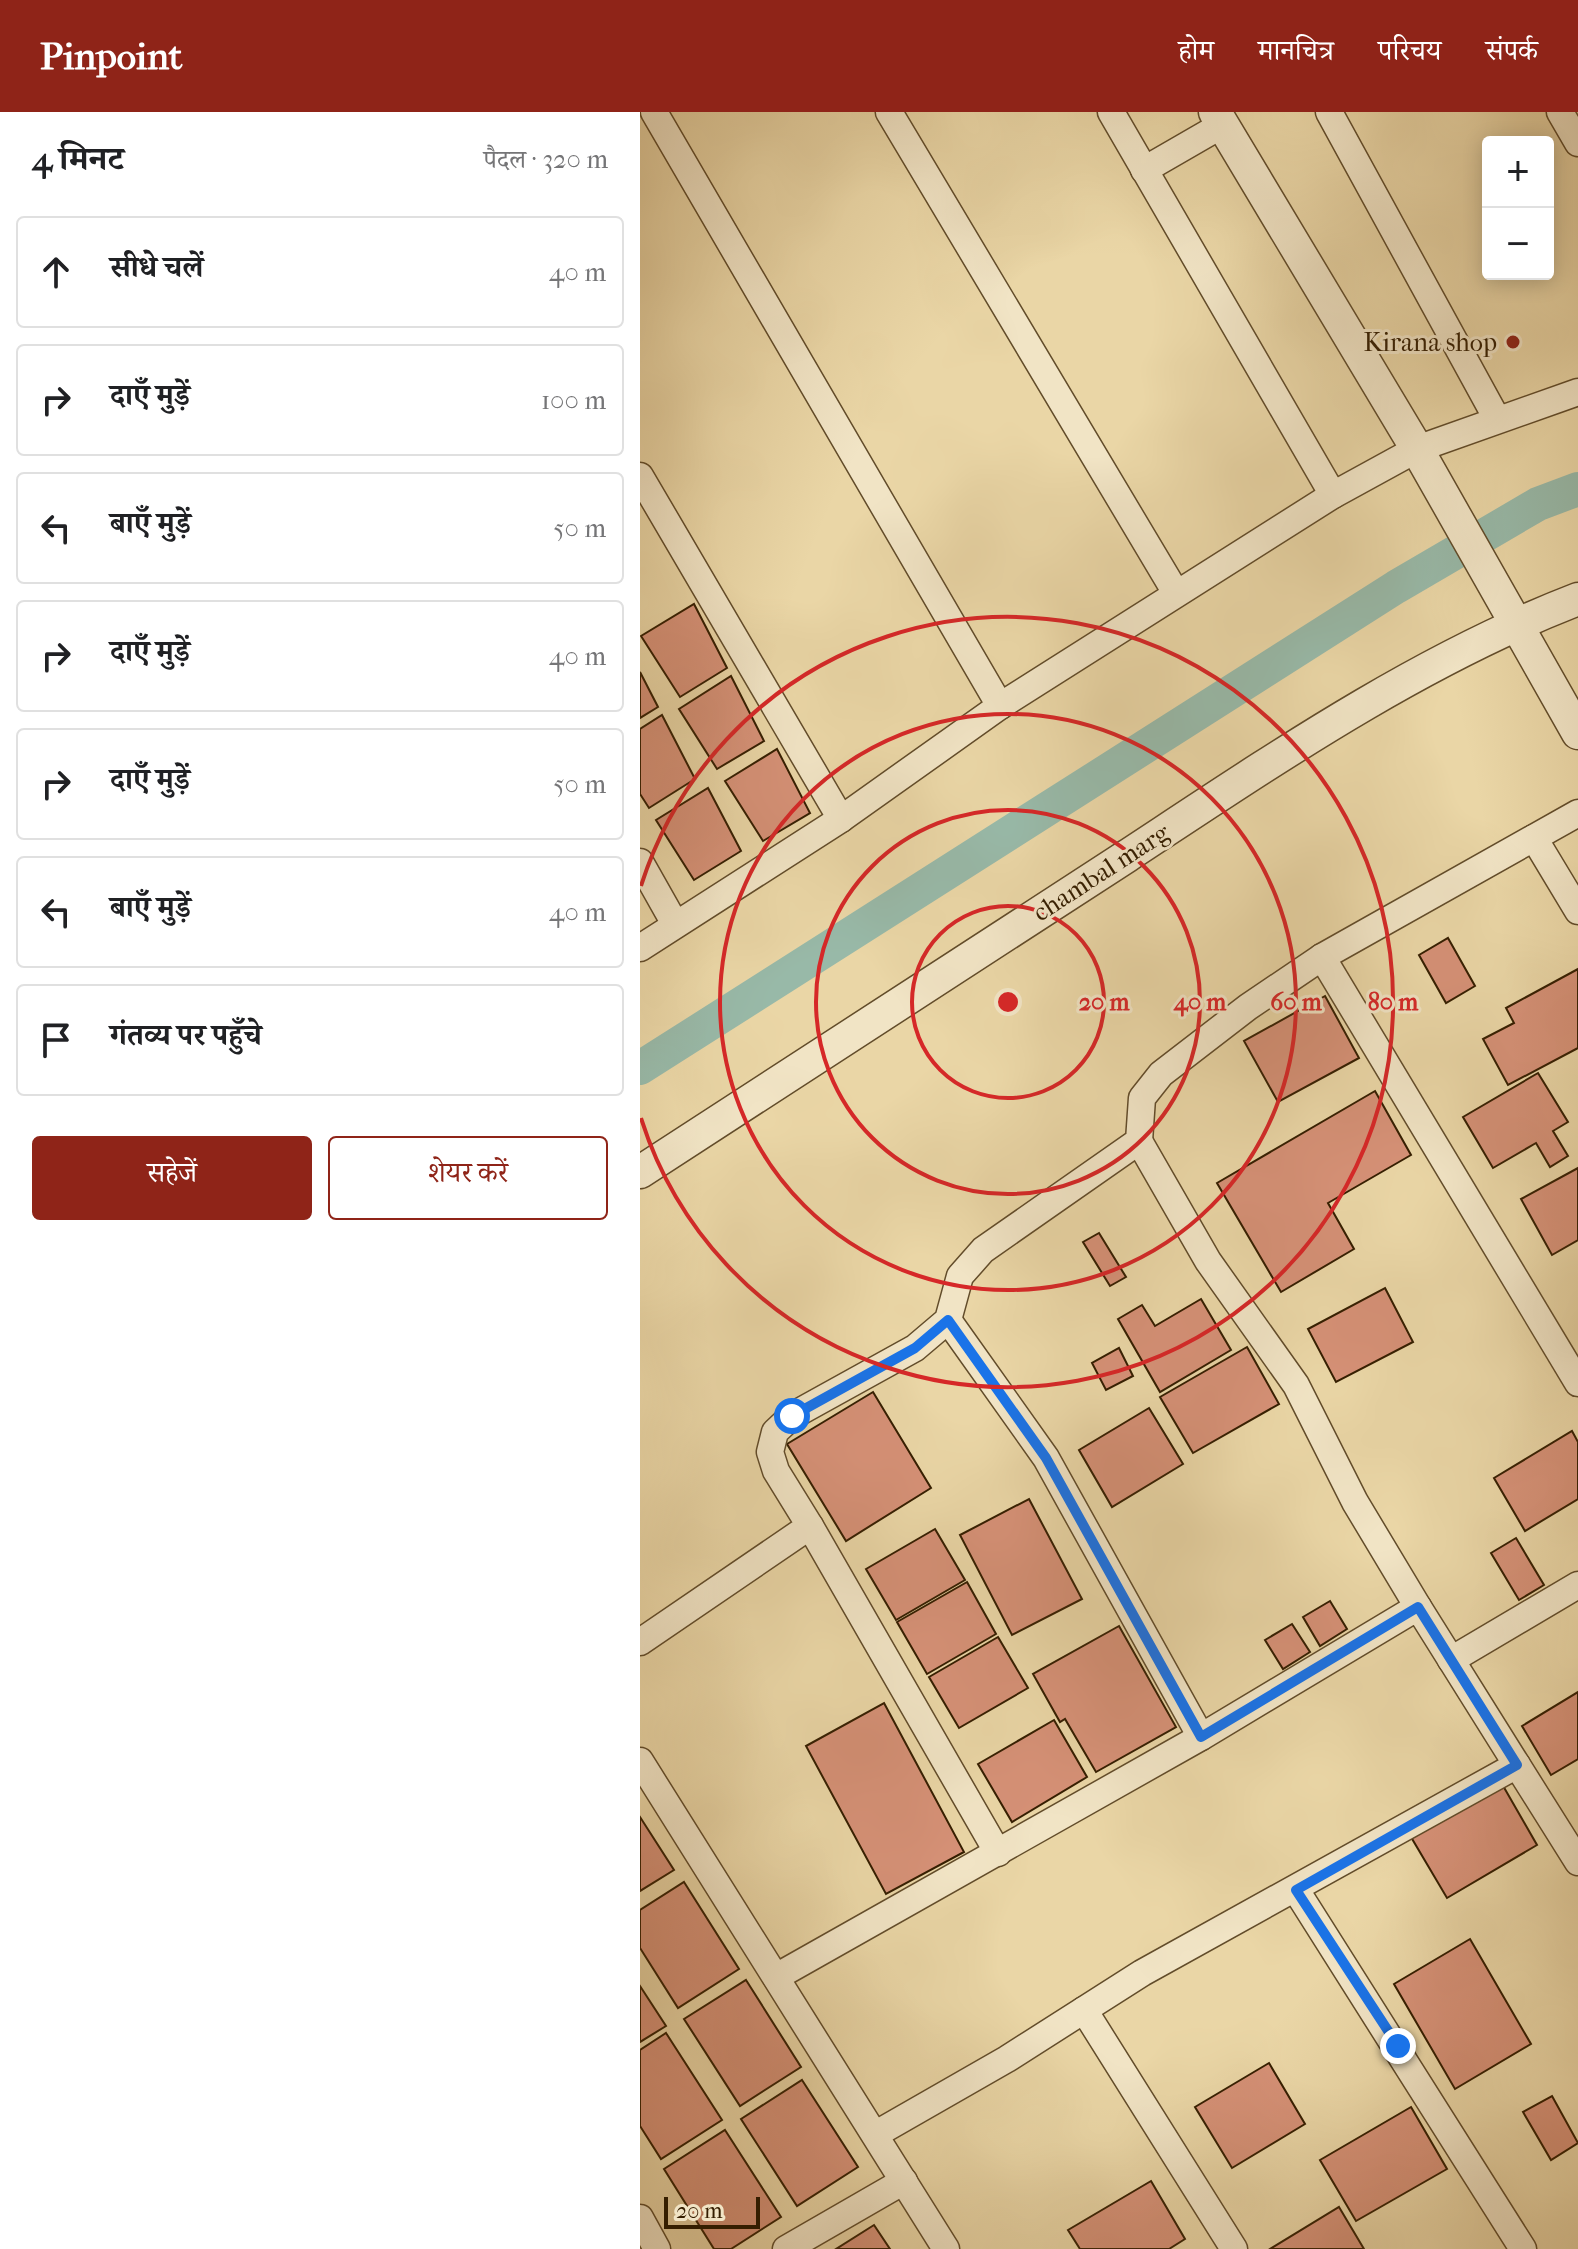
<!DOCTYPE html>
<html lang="hi">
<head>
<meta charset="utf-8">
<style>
	body { margin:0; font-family:"IM FELL French Canon","Noto Serif Devanagari",serif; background:#f6f6f6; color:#202124 }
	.controls { position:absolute; right:24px; top:24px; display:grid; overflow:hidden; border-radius:8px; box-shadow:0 4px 20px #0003 }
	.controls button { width:72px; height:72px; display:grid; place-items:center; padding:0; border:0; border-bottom:2px solid #e0e0e0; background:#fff; color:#202124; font:40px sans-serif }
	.scale { position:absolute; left:24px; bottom:20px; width:96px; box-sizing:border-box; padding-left:8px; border:4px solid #351e00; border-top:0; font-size:22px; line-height:28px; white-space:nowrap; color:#351e00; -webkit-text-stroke:6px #f1e4c5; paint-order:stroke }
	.stop { position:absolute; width:24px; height:24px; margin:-18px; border:6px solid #1a73e8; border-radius:50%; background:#fff }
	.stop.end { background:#1a73e8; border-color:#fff; box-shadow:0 2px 8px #0008 }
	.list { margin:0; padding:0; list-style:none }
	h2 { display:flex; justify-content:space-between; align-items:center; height:104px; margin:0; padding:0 32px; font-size:34px }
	h2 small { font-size:26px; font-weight:400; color:#757577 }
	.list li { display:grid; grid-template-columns:52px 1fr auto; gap:24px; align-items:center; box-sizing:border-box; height:112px; margin:0 16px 16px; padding:0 16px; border:2px solid #e0e0e0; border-radius:8px }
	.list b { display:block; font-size:30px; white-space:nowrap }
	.list em { font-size:26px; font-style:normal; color:#757577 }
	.actions { display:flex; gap:16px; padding:24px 32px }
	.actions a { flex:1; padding:18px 0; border:2px solid #8f2418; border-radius:8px; text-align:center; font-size:28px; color:#8f2418 }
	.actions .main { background:#8f2418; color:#fff }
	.icon { flex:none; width:44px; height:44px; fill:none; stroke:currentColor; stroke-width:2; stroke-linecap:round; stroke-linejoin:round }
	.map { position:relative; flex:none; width:938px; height:2137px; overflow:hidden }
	header { display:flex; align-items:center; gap:48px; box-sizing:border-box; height:112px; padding:0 40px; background:#8f2418; color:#fff }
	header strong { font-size:38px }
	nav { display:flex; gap:44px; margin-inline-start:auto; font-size:28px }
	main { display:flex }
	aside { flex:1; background:#fff }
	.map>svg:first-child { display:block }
</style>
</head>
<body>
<header>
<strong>Pinpoint</strong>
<nav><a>होम</a><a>मानचित्र</a><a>परिचय</a><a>संपर्क</a></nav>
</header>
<main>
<aside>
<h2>4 मिनट<small>पैदल · 320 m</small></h2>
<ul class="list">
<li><svg class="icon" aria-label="ahead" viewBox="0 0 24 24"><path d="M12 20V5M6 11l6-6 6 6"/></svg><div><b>सीधे चलें</b></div><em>40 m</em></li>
<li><svg class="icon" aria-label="right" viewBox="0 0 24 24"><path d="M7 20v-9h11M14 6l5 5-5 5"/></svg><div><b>दाएँ मुड़ें</b></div><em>100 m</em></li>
<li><svg class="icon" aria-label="left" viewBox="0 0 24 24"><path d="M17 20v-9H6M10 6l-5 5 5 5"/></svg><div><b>बाएँ मुड़ें</b></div><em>50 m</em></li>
<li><svg class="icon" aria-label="right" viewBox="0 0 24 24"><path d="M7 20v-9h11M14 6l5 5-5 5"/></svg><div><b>दाएँ मुड़ें</b></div><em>40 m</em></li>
<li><svg class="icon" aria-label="right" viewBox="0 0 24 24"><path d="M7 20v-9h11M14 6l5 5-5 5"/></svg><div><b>दाएँ मुड़ें</b></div><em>50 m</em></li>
<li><svg class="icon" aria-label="left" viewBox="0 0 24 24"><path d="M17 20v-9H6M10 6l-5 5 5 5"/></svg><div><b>बाएँ मुड़ें</b></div><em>40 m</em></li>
<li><svg class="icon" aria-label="arrive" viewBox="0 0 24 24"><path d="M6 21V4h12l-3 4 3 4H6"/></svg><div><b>गंतव्य पर पहुँचे</b></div></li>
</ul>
<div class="actions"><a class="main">सहेजें</a><a>शेयर करें</a></div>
</aside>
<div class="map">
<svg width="938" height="2137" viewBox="0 0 938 2137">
	<rect width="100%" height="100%" fill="#ead6a6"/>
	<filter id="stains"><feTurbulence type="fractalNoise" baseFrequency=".0025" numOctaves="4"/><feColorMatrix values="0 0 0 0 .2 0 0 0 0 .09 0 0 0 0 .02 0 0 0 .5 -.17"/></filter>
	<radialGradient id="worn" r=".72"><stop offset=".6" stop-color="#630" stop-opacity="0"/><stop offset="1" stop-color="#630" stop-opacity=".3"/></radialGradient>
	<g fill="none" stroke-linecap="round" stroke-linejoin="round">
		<polyline stroke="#98b9a8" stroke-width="34" points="0,956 756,475 898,392 938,377"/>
	</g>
	<g fill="#d69177" stroke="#351e00" stroke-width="2">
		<polygon points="54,492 87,556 40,585 1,524"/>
		<polygon points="0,560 18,595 0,606"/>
		<polygon points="91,564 124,629 77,657 39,597"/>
		<polygon points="22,603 55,667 9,696 0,682 0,617"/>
		<polygon points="137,637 170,701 123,729 85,669"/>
		<polygon points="68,676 101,739 54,768 16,708"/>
		<polygon points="808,826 835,874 806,891 779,843"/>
		<polygon points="938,857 938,936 868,973 843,927 874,911 866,896"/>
		<polygon points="685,884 719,946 638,990 604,929"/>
		<polygon points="898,961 928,1010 913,1019 928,1044 910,1055 896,1031 853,1056 823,1005"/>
		<polygon points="735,979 771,1043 688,1091 714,1137 641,1180 577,1071"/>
		<polygon points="938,1056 938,1128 912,1143 881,1087"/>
		<polygon points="459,1121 486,1165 470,1174 443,1130"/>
		<polygon points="745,1176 773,1230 696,1270 668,1217"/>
		<polygon points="561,1187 591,1238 520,1280 478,1207 502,1193 515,1214"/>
		<polygon points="607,1235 639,1292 553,1341 520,1285"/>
		<polygon points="479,1236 493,1264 466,1278 452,1251"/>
		<polygon points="233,1280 291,1376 206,1429 147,1332"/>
		<polygon points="509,1296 543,1352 472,1395 439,1338"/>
		<polygon points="932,1319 938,1330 938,1387 885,1419 854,1366"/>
		<polygon points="389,1387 442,1487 372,1523 320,1423"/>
		<polygon points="295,1417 325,1468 256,1508 226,1457"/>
		<polygon points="876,1426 904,1473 879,1488 851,1441"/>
		<polygon points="327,1470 356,1522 287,1562 257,1510"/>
		<polygon points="690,1489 707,1517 680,1534 663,1505"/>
		<polygon points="652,1512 670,1540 643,1557 625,1528"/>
		<polygon points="479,1514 536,1615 456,1660 425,1607 420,1610 393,1562"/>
		<polygon points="358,1525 388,1576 319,1616 289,1565"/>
		<polygon points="938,1580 938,1647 911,1663 882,1614"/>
		<polygon points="244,1591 324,1740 246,1782 166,1634"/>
		<polygon points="414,1608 447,1665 372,1710 338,1652"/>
		<polygon points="862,1672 897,1733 807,1786 771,1725"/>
		<polygon points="0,1705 34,1758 0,1779"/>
		<polygon points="44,1770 99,1857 38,1896 0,1836 0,1798"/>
		<polygon points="830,1827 891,1932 815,1977 754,1872"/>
		<polygon points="106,1868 161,1955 100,1994 44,1907"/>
		<polygon points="0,1874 26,1914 0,1930"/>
		<polygon points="26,1921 82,2008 21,2047 0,2014 0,1938"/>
		<polygon points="629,1951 665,2012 592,2056 555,1995"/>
		<polygon points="162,1968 218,2055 157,2094 101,2007"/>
		<polygon points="912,1984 938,2031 911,2048 883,2000"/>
		<polygon points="771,1995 807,2057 716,2109 680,2048"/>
		<polygon points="85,2018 141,2105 91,2137 74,2137 24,2057"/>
		<polygon points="511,2069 545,2127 529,2137 440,2137 428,2118"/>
		<polygon points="699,2095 724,2137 630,2137"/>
		<polygon points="234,2113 250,2137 196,2137"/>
	</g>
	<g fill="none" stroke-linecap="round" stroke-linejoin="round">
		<defs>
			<g id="minor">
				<polyline points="14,0 360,594"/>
				<polyline points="249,0 536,481"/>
				<polyline points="471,0 693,383"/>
				<polyline points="689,0 857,307"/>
				<polyline points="920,0 938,31"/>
				<polyline points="504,58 582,13"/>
				<polyline points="0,364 201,707"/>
				<polyline points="894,726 938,799"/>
				<polyline points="0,750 35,812"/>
				<polyline points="0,836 201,707 360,594 693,383 777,337 938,280"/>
				<polyline points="682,845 938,1271"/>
				<polyline points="499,1029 568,1149 656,1273 715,1390 778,1495"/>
				<polyline points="308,1208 406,1346 561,1625"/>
				<polyline points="170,1414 358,1741"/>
				<polyline points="0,1530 170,1414 136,1359 130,1340 135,1320 152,1304 275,1236 308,1208 320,1164 343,1138 499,1029 502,986 521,962 608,895 682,845 938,701"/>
				<polyline points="811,1548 938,1473"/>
				<polyline points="0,1649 306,2137"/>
				<polyline points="877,1653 938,1750"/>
				<polyline points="656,1778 883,2137"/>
				<polyline points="136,1865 561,1625 778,1495 877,1653 502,1861 367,1947 236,2022"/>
				<polyline points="444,1898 594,2137"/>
				<polyline points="0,2106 17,2137"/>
				<polyline points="146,2137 264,2069"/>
			</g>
			<g id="tertiary">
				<polyline points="575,0 777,337 938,621"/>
				<path d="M0 1060C163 956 325 850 487 744 630 650 777 549 938 487"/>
			</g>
		</defs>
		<use href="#minor" stroke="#624c2a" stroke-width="29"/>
		<use href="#tertiary" stroke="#624c2a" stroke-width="35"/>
		<use href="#minor" stroke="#f1e4c5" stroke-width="26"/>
		<use href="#tertiary" stroke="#f1e4c5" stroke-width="32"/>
	</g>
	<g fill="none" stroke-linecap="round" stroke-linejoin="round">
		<polyline stroke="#1a73e8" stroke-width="10" points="152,1304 275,1236 308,1208 406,1346 561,1625 778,1495 877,1653 656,1778 758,1934"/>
	</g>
	<g fill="none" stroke="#d62828" stroke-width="4">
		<circle cx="368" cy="890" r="96"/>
		<circle cx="368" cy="890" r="192"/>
		<circle cx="368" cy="890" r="288"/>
		<path d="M1 774A385 385 0 1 1 1 1006"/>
	</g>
	<circle fill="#8f2418" stroke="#f1e4c5" stroke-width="3" cx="873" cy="230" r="8"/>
	<g text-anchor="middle" stroke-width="6" stroke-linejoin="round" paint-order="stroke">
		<g font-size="26" fill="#351e00" stroke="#f1e4c5" text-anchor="end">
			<text x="857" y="239">Kirana shop</text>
		</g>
		<g font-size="26" fill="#351e00" stroke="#f1e4c5">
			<text transform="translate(461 760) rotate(-33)" y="9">chambal marg</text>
		</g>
	</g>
	<circle cx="368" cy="890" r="12" fill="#d62828" stroke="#f1e4c5" stroke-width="4"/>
	<g font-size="24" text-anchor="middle" font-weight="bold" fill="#d62828" stroke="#f1e4c5" stroke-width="6" stroke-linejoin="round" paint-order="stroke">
		<text x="464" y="898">20 m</text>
		<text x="560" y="898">40 m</text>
		<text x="656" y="898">60 m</text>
		<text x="753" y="898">80 m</text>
	</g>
	<rect width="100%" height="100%" filter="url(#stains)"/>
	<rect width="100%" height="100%" fill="url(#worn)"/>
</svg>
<div class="controls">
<button>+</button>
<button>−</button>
</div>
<div class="scale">20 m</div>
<div class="stop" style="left:152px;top:1304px"></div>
<div class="stop end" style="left:758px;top:1934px"></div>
</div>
</main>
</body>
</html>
